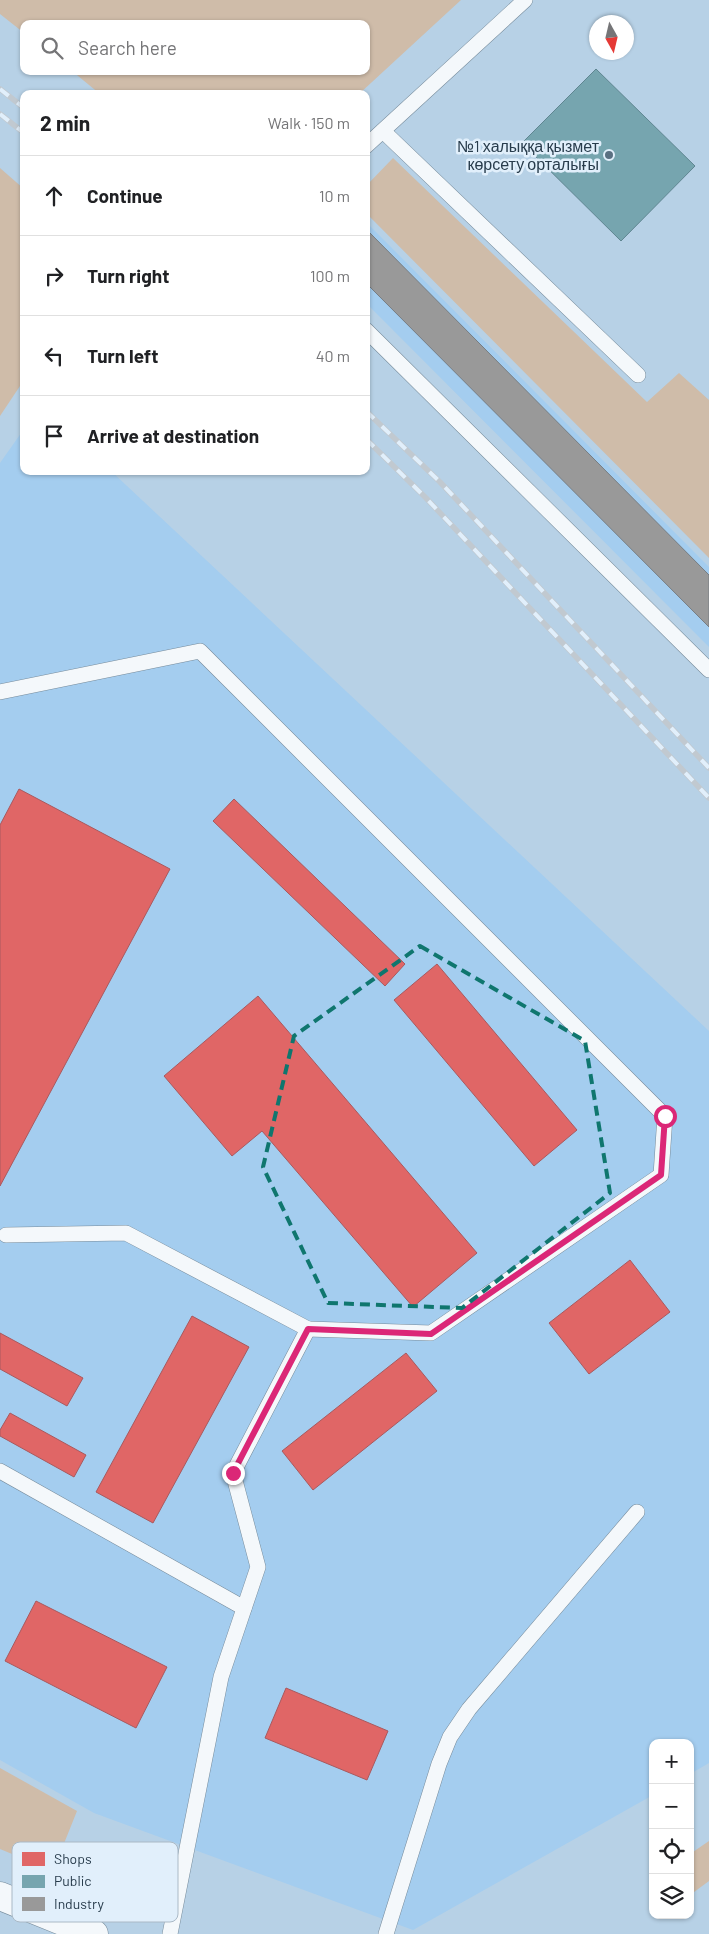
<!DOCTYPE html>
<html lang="en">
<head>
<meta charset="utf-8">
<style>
	body { margin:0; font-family:Barlow,sans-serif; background:#f2f2f2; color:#202124 }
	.controls { position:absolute; right:15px; bottom:15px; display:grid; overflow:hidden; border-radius:10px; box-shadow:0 1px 4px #0004 }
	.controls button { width:45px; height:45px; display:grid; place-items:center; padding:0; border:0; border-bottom:1px solid #e0e0e0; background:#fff; color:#202124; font:25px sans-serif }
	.compass { position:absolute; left:589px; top:15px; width:45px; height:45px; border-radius:50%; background:#fff; box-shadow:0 1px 4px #0004; rotate:172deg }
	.stop { position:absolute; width:15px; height:15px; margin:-11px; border:4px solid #db2777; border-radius:50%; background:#fff }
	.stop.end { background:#db2777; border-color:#fff; box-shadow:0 1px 5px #0008 }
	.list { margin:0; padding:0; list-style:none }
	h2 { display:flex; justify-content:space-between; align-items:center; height:65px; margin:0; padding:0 20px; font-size:21px }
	h2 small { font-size:16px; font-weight:400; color:#757577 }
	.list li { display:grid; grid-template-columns:32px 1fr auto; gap:15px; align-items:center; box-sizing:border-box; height:80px; padding:0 20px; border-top:1px solid #e0e0e0 }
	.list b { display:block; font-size:19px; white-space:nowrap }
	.list em { font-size:16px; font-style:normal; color:#757577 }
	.icon { flex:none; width:28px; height:28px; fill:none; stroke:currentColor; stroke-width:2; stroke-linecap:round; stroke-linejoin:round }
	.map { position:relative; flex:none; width:709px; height:1934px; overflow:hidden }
	.search { position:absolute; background:#fff; box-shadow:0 1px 4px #0004; left:20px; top:20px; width:350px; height:55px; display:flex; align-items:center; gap:12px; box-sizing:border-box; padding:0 18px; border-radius:10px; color:#757577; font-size:19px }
	.panel { position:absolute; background:#fff; box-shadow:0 1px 4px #0004; left:20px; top:90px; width:350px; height:385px; border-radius:10px }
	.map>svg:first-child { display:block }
</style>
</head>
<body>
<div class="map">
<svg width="709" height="1934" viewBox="0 0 709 1934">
	<rect width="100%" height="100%" fill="#b7d1e6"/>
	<g fill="#a4cdef">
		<polygon points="366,222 709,567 709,647 366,303"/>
		<polygon points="24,429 24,471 111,471 709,1031 709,1763 690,1774 690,1743 653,1743 653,1795 413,1930 94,1813 0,1760 0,463"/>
	</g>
	<g fill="#cfbca9">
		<polygon points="0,0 461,0 359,94 100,94 72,71 366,71 366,24 24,24 24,33 0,14"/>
		<polygon points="393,158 647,402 679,373 709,400 709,558 366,213 366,186"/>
		<polygon points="0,168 24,189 24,380 0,416"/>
		<polygon points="0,1768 77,1811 53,1871 0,1849"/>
		<polygon points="709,1841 709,1881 690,1895 690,1854"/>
	</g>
	<g fill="#e06666" stroke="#a9595e">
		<polygon points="19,789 170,869 0,1186 0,825"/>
		<polygon points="234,799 405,964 385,986 213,821"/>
		<polygon points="437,964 577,1130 534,1166 394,1000"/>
		<polygon points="258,996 477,1253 413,1307 262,1131 232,1156 164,1076"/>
		<polygon points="630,1260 670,1312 589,1374 549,1323"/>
		<polygon points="192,1316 249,1347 153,1523 96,1492"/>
		<polygon points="0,1333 83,1378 67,1406 0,1369"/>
		<polygon points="406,1353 437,1391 313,1490 282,1451"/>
		<polygon points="10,1413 86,1455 74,1477 0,1436 0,1430"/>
		<polygon points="36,1601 167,1667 136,1728 5,1661"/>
		<polygon points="286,1688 388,1731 367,1780 265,1738"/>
	</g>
	<polygon fill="#76a5af" stroke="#5f8691" points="596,69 695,166 621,241 522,143"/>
	<polygon fill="#999" stroke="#777d82" points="366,229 709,575 709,627 366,283"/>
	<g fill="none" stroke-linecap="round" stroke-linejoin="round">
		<defs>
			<g id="service">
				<polyline points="383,131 638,375"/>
				<polyline points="366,146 525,0"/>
				<polyline points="366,330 709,670"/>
				<polyline points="0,692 200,651 665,1116 661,1175 431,1333 308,1329"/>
				<polyline points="6,1235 126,1233 308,1329 233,1473 258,1567 221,1677 170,1934"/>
				<polyline points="0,1471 244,1608"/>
				<polyline points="386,1934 439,1764 450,1737 469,1709 637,1512"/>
			</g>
			<polyline id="trunk" points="0,1896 94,1934"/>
		</defs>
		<use href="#service" stroke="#768b9b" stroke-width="16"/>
		<use href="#trunk" stroke="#768b9b" stroke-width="29"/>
		<use href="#service" stroke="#f4f8fb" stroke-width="15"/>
		<use href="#trunk" stroke="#f4f8fb" stroke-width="28"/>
		<defs>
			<g id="rail">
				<polyline points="0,89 24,108"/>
				<polyline points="0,114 24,133"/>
				<polyline points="366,411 440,482 709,768"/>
				<polyline points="366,439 426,498 709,798"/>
			</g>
		</defs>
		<use href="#rail" stroke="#c1c9d0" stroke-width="5.5"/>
		<use href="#rail" stroke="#e1effb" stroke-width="4" stroke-dasharray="11" stroke-linecap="butt"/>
	</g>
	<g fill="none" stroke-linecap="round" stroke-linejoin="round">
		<polyline stroke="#db2777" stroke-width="6" points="233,1473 308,1329 431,1334 661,1175 665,1116"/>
	</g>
	<path fill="none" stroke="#0f766e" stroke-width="4" stroke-dasharray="10 6" stroke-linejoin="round" d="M420 946 585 1041 610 1193 462 1308 328 1303 263 1167 294 1036Z"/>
	<circle fill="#5a7082" stroke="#e1effb" stroke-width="2" cx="609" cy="155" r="5"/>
	<g text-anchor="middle" stroke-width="5" stroke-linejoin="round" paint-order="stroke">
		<g font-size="16" fill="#283c4c" stroke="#e1effb" text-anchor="end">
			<text x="599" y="152">№1 халыққа қызмет<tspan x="599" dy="18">көрсету орталығы</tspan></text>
		</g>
	</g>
	<rect x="12" y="1842" width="166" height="80" rx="8" fill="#e1effb" stroke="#aab9c6" stroke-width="1"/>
	<rect x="22" y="1852" width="23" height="14" fill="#e06666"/>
	<rect x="22" y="1875" width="23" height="13" fill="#76a5af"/>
	<rect x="22" y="1897" width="23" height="14" fill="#999"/>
	<g font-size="14" fill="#283c4c">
		<text x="54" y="1864">Shops</text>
		<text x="54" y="1886">Public</text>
		<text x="54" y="1909">Industry</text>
	</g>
</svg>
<div class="controls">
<button>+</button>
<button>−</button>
<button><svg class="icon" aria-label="locate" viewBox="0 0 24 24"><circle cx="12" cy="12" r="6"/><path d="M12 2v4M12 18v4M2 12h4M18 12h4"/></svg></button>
<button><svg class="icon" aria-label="layers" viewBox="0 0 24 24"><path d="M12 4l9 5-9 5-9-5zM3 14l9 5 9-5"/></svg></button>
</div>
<svg class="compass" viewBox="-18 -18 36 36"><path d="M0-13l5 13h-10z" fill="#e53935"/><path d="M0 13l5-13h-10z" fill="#757577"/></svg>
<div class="stop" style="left:665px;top:1116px"></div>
<div class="stop end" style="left:233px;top:1473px"></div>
<div class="search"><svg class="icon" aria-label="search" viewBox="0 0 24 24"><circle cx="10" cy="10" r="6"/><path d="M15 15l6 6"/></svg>Search here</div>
<section class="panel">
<h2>2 min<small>Walk · 150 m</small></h2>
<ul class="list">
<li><svg class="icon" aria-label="ahead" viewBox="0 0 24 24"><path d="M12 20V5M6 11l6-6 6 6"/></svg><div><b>Continue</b></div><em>10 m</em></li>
<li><svg class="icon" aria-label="right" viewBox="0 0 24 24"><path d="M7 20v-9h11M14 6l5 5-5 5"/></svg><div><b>Turn right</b></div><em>100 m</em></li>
<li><svg class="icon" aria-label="left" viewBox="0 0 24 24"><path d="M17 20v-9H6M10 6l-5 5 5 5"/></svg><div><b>Turn left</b></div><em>40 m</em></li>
<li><svg class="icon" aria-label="arrive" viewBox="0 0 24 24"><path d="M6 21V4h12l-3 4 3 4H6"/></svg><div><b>Arrive at destination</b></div></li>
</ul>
</section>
</div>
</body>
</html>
